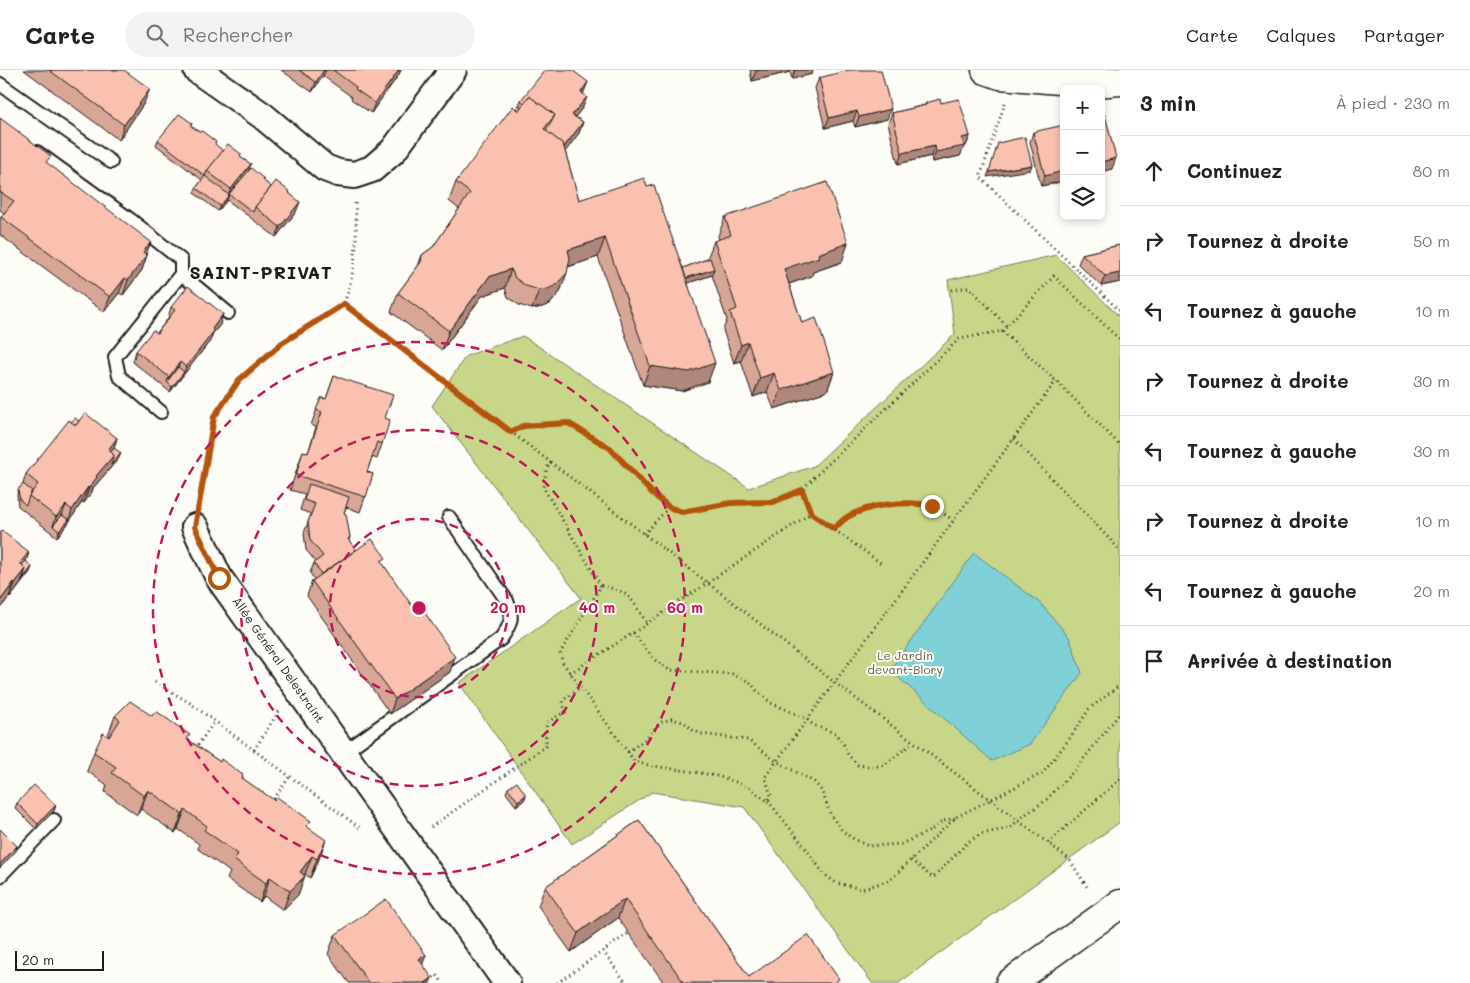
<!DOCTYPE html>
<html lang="fr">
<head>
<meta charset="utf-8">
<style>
	body { margin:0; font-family:Mali,sans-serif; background:#f2f2f2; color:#222 }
	.controls { position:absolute; right:15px; top:15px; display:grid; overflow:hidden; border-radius:8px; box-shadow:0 2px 8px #0003 }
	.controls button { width:45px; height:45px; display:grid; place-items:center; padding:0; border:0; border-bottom:1px solid #e0e0e0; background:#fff; color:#222; font:25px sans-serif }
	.scale { position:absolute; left:15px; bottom:12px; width:89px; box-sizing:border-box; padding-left:5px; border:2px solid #1c1c1c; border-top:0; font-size:14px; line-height:18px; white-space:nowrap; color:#1c1c1c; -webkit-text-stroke:4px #fdfcf7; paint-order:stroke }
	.stop { position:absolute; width:15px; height:15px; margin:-11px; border:4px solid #b45309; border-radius:50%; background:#fff }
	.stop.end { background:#b45309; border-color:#fff; box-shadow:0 1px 5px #0008 }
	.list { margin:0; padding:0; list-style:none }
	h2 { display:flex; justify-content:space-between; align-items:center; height:65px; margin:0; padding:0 20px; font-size:21px }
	h2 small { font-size:16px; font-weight:400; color:#767676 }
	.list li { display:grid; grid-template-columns:32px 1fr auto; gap:15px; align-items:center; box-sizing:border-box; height:70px; padding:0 20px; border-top:1px solid #e0e0e0 }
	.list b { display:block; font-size:19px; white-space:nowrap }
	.list em { font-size:16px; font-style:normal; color:#767676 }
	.icon { flex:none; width:28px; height:28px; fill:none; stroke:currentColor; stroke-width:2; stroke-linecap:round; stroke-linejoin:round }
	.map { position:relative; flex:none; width:1120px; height:913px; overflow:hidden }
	header { display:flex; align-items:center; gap:30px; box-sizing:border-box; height:70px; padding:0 25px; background:#fff; border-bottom:1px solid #e0e0e0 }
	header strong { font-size:24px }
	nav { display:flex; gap:28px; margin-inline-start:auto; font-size:18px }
	.search { width:350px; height:45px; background:#f2f2f2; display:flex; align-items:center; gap:12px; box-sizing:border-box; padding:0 18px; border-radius:28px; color:#767676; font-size:19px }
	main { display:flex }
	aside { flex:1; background:#fff }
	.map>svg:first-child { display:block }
</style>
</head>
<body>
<header>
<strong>Carte</strong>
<div class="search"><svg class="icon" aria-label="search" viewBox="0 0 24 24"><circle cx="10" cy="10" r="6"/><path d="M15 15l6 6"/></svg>Rechercher</div>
<nav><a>Carte</a><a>Calques</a><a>Partager</a></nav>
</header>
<main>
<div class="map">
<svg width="1120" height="913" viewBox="0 0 1120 913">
	<rect width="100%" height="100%" fill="#fdfcf7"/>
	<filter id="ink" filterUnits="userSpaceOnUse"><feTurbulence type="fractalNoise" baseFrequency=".02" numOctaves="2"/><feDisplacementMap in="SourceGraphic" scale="10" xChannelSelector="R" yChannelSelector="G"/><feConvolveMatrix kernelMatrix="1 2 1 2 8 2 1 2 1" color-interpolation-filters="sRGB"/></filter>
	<g filter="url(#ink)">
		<polygon fill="#c8d68a" stroke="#727953" points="1056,185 1120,247 1120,752 899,913 872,913 744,737 652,722 572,774 459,613 581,528 432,336 466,286 523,266 749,418 814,396 955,264 948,210"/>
		<polygon fill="#80d1d7" stroke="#58898c" points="974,483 1040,533 1069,567 1082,603 1030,674 992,691 890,600"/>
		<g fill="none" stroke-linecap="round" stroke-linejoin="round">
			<defs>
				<g id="service">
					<polyline points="0,14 111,92"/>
					<polyline points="37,82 131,150 181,190 181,204 115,287 119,306 161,342"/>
					<polyline points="181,204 228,243"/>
					<path d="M343 683 501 569C511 554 514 548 507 531L449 447"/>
					<polyline points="0,806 54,750"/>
				</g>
				<g id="minor">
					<polyline points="197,0 263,46 325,98 338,103 354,105 372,99 393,81 453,0"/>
					<polyline points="195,457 219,508 507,913"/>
				</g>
				<g id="tertiary">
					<polyline points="986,0 1000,5 1096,13 1120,11"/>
					<polyline points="1010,913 1120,834"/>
				</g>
			</defs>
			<use href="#service" stroke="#1c1c1c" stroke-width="16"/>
			<use href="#minor" stroke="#1c1c1c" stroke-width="30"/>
			<use href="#tertiary" stroke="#1c1c1c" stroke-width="31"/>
			<g stroke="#1c1c1c" stroke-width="3" stroke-dasharray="1 4" stroke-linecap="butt">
				<polyline points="1005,33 980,107 1120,241"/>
				<polyline points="952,220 969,217 1007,256"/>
				<polyline points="344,234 708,513 834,612 1048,773 1069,789 1089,820"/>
				<polyline points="1002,261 1054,206 1120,270"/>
				<polyline points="511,362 523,356 568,353 610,378 652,423 669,437 682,442 731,433 773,432 802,419 959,269 1002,261 1056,311 1120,375"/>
				<polyline points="1014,369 1120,480"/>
				<path d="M551 392 547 398 543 417 601 516 560 583 563 593 635 692C670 701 708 700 741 714 751 718 759 726 768 731L771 725 765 707 1056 311"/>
				<polyline points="802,419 811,443 881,493"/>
				<path d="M200 430 214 347 239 310 282 273 344 234C356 199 358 170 355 133"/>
				<polyline points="834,459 848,447 883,434 922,434 932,436 953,450"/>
				<polyline points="644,464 669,437"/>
				<path d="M601 516C632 521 631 530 647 553"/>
				<polyline points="633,563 655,590 669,600 732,604 750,612 758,622 771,633 807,649 813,655 835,663 844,675 848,685 858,695 872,697 884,695 914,672"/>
				<polyline points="570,603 633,563 811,443"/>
				<polyline points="155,612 190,633 360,758"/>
				<polyline points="195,679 215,651"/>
				<polyline points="254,680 279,641"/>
				<polyline points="628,682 647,668 655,658 662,652 671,649 684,652 693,660 701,664 748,670 776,691 814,712 822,721 831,746 841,759 850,767 868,776 901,774 930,761 943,751 955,748"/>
				<polyline points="768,731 801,772 824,804 836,813 862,819 890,810 956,747 1043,703 1070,668 1089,639 1120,615"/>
				<polyline points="271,733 290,706"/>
				<polyline points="431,757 546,676 546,658 547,652 565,642 563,630 581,618"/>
				<polyline points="1048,773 1120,709"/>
				<polyline points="911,790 933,808 968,772 981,764 1010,758 1023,746 1045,731 1074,701 1120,643"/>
				<polyline points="603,881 626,913"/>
				<polyline points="425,913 437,905 443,913"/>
				<polyline points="557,913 629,863"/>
			</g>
			<use href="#service" stroke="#fdfcf7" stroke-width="12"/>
			<use href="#minor" stroke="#fdfcf7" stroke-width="26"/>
			<use href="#tertiary" stroke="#fdfcf7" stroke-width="28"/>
		</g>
		<g fill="#d7a697" stroke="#1c1c1c">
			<polygon points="24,0 124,0 144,33 119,70"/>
			<polygon points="281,0 401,0 398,6 371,43 351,29 352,27 323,6 312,22"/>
			<polygon points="750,0 813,0 812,4 792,9 790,2 752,11"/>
			<polygon points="575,2 584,22 583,24 583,37 575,47 583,52 579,63 565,81 579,130 647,117 683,198 707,189 714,171 719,170 718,166 725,147 842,192 813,202 812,206 789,214 802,253 834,302 827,321 774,339 767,322 753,327 741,291 734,293 723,260 727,250 712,205 688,213 708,312 682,321 643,315 598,187 568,197 560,222 550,234 542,237 532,239 519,235 508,227 505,218 482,226 442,280 391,242 398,223 418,196 422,185 433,177 459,139 449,131 456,112 516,39 519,35 521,30"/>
			<polygon points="819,8 887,49 855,57 853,51 825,58 815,18"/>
			<polygon points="926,33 941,33 970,66 966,76 964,77 960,86 932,92 931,86 898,94 888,53 892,43 925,35"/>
			<polygon points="0,48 48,94 147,185 142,200 123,225 119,223 104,242 0,165 0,151 1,147 4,143 0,140"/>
			<polygon points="191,56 223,81 240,87 249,99 271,117 289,123 296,142 276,167 227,130 218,141 194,123 196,118 202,110 156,75 158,70"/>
			<polygon points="1033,62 1062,106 1060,112 1041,116 1030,72"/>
			<polygon points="1120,175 1120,212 1101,216 1078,194 1082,184"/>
			<polygon points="171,237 220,255 213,263 210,271 170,322 133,292 136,281 157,263 168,248"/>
			<polygon points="334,306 385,348 382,374 377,389 372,387 367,402 373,404 360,442 346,437 344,443 350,467 349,470 356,480 383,494 450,602 390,644 307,526 312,511 314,509 310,503 314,493 316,492 306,480 304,463 311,444 300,440 305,424 290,420 303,381 308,383 316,357 311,355 321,328 326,329"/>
			<polygon points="79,351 117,368 114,378 119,388 93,418 92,422 84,433 82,432 67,455 57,467 18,436 17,425 18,420 23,414 26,404 71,352"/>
			<polygon points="0,463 29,482 26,491 30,502 10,528 9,527 0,539"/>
			<polygon points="115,646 152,646 188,670 220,692 243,705 242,708 308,758 319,789 310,808 305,804 304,805 298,825 283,840 264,826 260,832 227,809 230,802 198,779 199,774 178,759 175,763 141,739 137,745 105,722 107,715 87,701 94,682 109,666 108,665"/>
			<polygon points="508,718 526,725 524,730 516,736 506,723"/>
			<polygon points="17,733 56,735 54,741 36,759 15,738"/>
			<polygon points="639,750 749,907 838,913 664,913 618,848 571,882 538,836 545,817"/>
			<polygon points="335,865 426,885 422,894 430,913 349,913 328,884"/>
		</g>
		<g fill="#af877b" stroke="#1c1c1c">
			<polygon points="324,0 326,0 323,6 312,22 316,12"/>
			<polygon points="399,0 401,0 398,6 371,43 375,33"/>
			<polygon points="760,0 791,0 790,2 752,11 756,1"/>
			<polygon points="795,0 813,0 812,4 792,9"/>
			<polygon points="588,12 584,22 577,32 581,22"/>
			<polygon points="150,19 144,33 119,70 124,55"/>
			<polygon points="587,27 583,37 569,55 572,45"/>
			<polygon points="891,39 887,49 855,57 859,47"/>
			<polygon points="857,41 853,51 825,58 829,48"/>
			<polygon points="555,45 548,64 544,59"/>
			<polygon points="583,52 579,63 557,93 560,83"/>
			<polygon points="970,66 966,76 964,77 960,86 932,92 936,82 962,68"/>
			<polygon points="935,76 931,86 898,94 902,83"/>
			<polygon points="1116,88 1112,99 1101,102 1101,92"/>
			<polygon points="251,94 247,105 229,124 231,119"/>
			<polygon points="1032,95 1030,100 987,107 989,102"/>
			<polygon points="1064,96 1064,106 1062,106 1060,112 1041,116 1045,106"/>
			<polygon points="229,125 227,130 218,141 220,136"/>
			<polygon points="300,132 296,142 276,167 280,157"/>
			<polygon points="605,168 598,187 561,199 568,180"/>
			<polygon points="151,172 145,187 143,182"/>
			<polygon points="848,173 842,192 813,202 812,206 777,218 784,199 818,184"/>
			<polygon points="147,185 142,200 123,225 128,210"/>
			<polygon points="511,199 505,218 482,226 442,280 449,261 489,207"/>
			<polygon points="714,199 712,205 676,217 678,211"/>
			<polygon points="567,203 560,222 550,234 542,237 532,239 539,220"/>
			<polygon points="1120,203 1120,212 1101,216 1105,206"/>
			<polygon points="125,208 119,223 104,242 110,227"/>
			<polygon points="223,244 220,255 213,263 210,271 170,322 172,317 184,302 186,297 212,259"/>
			<polygon points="748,272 741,291 734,293 741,275"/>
			<polygon points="180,292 176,303 167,312 169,307"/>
			<polygon points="715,293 708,312 682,321 643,315 650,296"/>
			<polygon points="834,302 827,321 774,339 781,320"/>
			<polygon points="774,303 767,322 753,327 760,308"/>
			<polygon points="117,368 112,383 108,380"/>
			<polygon points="121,383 119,388 93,418 92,422 84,433 89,418 96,406 114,385"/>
			<polygon points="88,417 82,432 67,455 57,467 59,461 69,450 72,440"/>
			<polygon points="66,435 60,450 53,456 56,447"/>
			<polygon points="29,482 24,497 20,493"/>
			<polygon points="32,497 30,502 21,513 23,508"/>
			<polygon points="26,499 21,513 10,528 15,513"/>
			<polygon points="14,512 9,527 0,539 0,531"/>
			<polygon points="455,587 450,602 390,644 395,629"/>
			<polygon points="148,720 141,739 137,745 144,726"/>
			<polygon points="526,725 524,730 516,736 518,731"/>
			<polygon points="56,735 54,741 36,759 38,754"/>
			<polygon points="185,740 178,759 175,763 182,744"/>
			<polygon points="326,770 319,789 310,808 317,789"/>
			<polygon points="17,776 16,781 0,798 0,794"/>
			<polygon points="312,786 305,804 300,812 305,806 298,825 283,840 290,821 300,802"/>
			<polygon points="270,807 264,826 260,832 266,813"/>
			<polygon points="625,829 618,848 571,882 578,863"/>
			<polygon points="426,885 419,904 419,889"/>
			<polygon points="432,908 430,913 425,913"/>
		</g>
		<g fill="#fac1b0" stroke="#1c1c1c">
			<polygon points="49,0 124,0 150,19 124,55"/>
			<polygon points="299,0 324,0 316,12"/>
			<polygon points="333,0 399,0 375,33 355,19 356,17"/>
			<polygon points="545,0 572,0 588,12 581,22 587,27 572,45 583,52 564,77 563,74 546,61 551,53 555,45 529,26 524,33 521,30"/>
			<polygon points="849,0 881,0 891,39 859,47 857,41 829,48 819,8"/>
			<polygon points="529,26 555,45 544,59 563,74 579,130 644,108 647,117 654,115 715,293 689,302 650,296 605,168 568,180 570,188 567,203 556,215 548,219 539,220 526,216 515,208 511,199 489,207 449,261 398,223 421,192 422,185 433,177 470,123 456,112 513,36 518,41"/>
			<polygon points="940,29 941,33 959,29 970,66 962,68 964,76 936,82 935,76 902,83 892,43 926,35 926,33"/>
			<polygon points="519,35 521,37 518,41 516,39"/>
			<polygon points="179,44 192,53 191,56 200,62 202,61 216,72 215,74 223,81 207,101 205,106 158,70"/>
			<polygon points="1105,45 1116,88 1101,92 1101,46"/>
			<polygon points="0,48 51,86 46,92 151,172 143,182 147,185 128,210 125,208 110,227 1,147 14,131 0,122"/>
			<polygon points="1064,55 1064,96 1063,96 1063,101 1045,106 1033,62"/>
			<polygon points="1025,67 1032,95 989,102 998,73"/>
			<polygon points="228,74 241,84 240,87 251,94 231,119 207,101"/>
			<polygon points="251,98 264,109 263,110 271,117 255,137 253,142 229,124"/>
			<polygon points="205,106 229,125 220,136 196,118"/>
			<polygon points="276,111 290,122 289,123 300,132 280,157 255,137"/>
			<polygon points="827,112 848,173 818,184 819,187 784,199 802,253 816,248 834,302 781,320 774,303 760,308 748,272 741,275 730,242 737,239 714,171 731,165 725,147"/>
			<polygon points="1120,175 1120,203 1105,206 1082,184"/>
			<polygon points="710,188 714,199 686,208 683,198"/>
			<polygon points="188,216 223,244 212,259 214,261 186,297 180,292 169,307 136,281 153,260 157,263 175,240 171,237"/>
			<polygon points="178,297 184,302 172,317 167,312"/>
			<polygon points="334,306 393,325 385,348 390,350 382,374 377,372 367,402 373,404 366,427 296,405 303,381 308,383 322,342 316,340 321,328 326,329"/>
			<polygon points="85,343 117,368 108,380 114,385 96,406 97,407 89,418 88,417 72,440 66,435 56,447 29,426 38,414 26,404 69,350 76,355"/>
			<polygon points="75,348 79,351 76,355 71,352"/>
			<polygon points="114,378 121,383 111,395 114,385 111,382"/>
			<polygon points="23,414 32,421 29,426 26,435 20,430 18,420"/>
			<polygon points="309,414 349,427 344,443 346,444 350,467 348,469 356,480 321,504 314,493 323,486 310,470 308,452 315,434 304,430"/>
			<polygon points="62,445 69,450 59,461 53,456"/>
			<polygon points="2,461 29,482 20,493 26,499 15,513 14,512 0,531 0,463"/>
			<polygon points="372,469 386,488 381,491 419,546 425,543 455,587 395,629 312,511"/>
			<polygon points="26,491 32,497 23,508 26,499 22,495"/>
			<polygon points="130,631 152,646 156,641 190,665 187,669 220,692 221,689 243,705 242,708 274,730 277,727 311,751 306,756 326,770 317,789 312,786 300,802 305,806 290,821 270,807 266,813 234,790 238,784 204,760 207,756 185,740 182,744 148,720 144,726 112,703 116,697 94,682 103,663 109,667 120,650 115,646"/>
			<polygon points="517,712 526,725 518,731 508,718"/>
			<polygon points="34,715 56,735 38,754 17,733"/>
			<polygon points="639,750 749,907 808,865 839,909 834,913 684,913 625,829 578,863 545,817"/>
			<polygon points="0,759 17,776 0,794"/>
			<polygon points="386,829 426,885 419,889 432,908 425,913 369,913 335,865"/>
		</g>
	</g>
	<g fill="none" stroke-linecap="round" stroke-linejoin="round" filter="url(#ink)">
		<path stroke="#b45309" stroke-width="6" d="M219 508 195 457 214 347 239 310 282 273 344 234 511 362 523 356 568 353 610 378 652 423 669 437 682 442 731 433 773 432 802 420 811 443 834 459C838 455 843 449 849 446 872 434 907 430 932 436"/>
	</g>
	<g fill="none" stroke="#c2185b" stroke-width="2.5" stroke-dasharray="9 6">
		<circle cx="419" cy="538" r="89"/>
		<circle cx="419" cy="538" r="178"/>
		<circle cx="419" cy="538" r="266"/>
	</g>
	<g text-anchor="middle" stroke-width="4" stroke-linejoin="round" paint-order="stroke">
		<g font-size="12" fill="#585d42" stroke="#fdfcf7">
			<text x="905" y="590">Le Jardin<tspan x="905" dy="14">devant-Blory</tspan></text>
		</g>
		<g font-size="12" fill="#1c1c1c" stroke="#fdfcf7">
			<text transform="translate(278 590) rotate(55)" y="4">Allée Général Delestraint</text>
		</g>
		<g font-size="18" font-weight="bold" letter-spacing="1" fill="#1c1c1c" stroke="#fdfcf7">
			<text x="261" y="209">SAINT-PRIVAT</text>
		</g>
	</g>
	<circle cx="419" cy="538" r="8" fill="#c2185b" stroke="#fdfcf7" stroke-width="2.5"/>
	<g font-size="15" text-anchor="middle" font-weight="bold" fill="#c2185b" stroke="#fdfcf7" stroke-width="4" stroke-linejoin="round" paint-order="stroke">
		<text x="508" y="543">20 m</text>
		<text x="597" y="543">40 m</text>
		<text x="685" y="543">60 m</text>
	</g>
</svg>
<div class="controls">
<button>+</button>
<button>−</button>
<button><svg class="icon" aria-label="layers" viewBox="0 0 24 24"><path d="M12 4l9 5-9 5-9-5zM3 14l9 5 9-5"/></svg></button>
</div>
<div class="scale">20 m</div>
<div class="stop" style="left:219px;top:508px"></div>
<div class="stop end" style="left:932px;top:436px"></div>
</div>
<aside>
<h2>3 min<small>À pied · 230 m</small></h2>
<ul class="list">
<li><svg class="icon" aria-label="ahead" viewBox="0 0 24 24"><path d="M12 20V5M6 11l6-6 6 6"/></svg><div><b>Continuez</b></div><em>80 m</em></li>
<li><svg class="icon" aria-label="right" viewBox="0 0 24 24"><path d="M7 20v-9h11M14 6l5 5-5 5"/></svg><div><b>Tournez à droite</b></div><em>50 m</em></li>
<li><svg class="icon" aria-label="left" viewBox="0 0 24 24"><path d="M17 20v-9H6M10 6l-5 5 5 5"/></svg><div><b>Tournez à gauche</b></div><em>10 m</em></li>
<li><svg class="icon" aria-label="right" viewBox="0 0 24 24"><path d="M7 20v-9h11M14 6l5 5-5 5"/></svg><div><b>Tournez à droite</b></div><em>30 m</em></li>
<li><svg class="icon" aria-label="left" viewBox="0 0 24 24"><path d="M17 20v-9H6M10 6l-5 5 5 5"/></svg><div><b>Tournez à gauche</b></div><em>30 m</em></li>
<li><svg class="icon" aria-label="right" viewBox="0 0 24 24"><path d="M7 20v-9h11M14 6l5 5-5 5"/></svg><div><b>Tournez à droite</b></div><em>10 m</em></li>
<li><svg class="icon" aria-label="left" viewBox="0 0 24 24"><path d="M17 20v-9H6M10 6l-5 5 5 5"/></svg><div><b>Tournez à gauche</b></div><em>20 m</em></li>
<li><svg class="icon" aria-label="arrive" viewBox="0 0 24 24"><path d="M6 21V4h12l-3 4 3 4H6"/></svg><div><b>Arrivée à destination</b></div></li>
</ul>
</aside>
</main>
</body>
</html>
